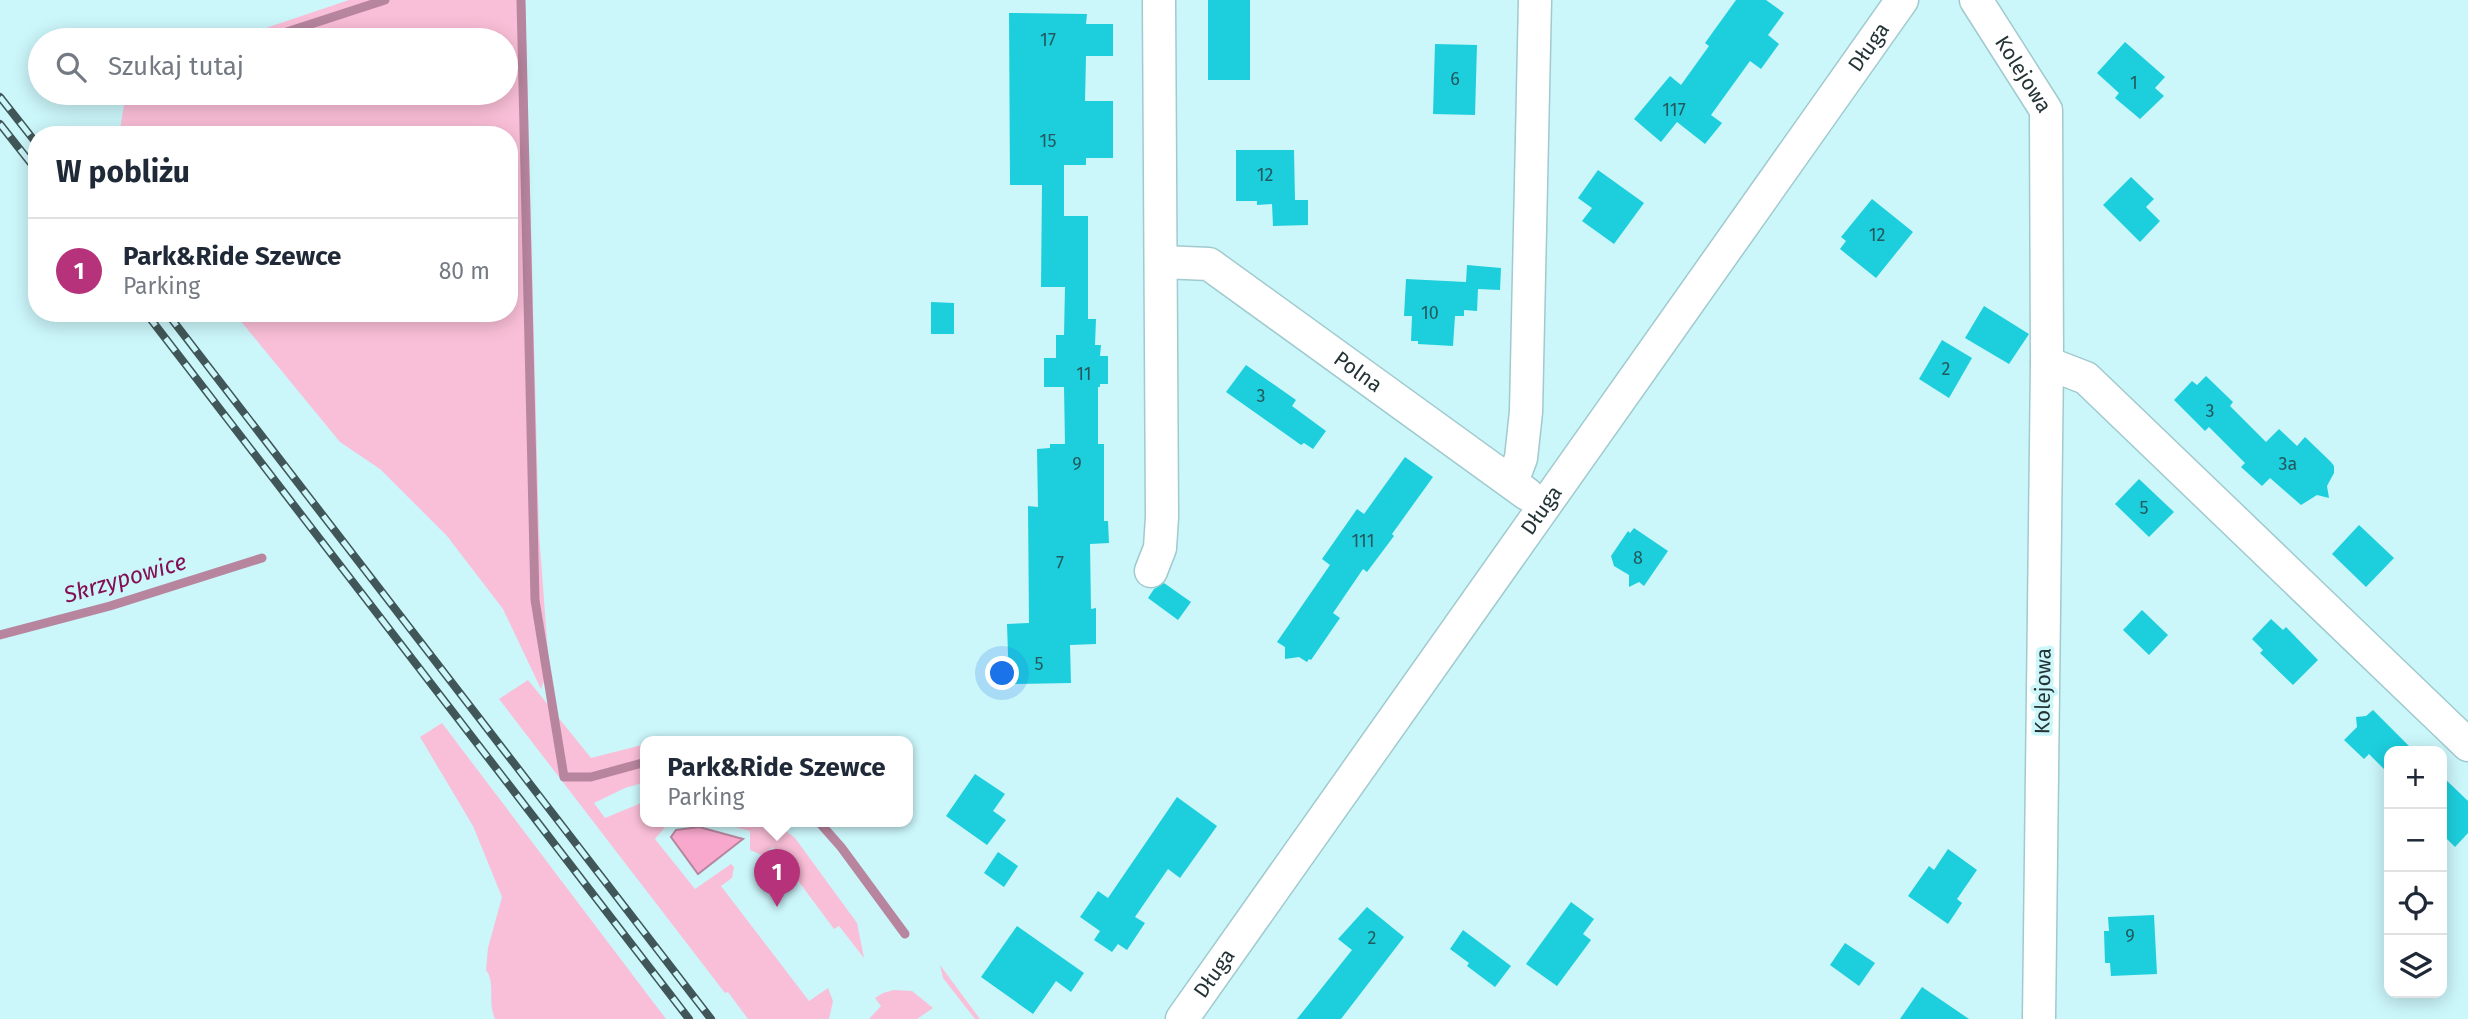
<!DOCTYPE html>
<html lang="pl">
<head>
<meta charset="utf-8">
<style>
	body { margin:0; font-family:"Fira Sans",sans-serif; background:#f2f2f3; color:#1f2937 }
	.controls { position:absolute; right:21px; bottom:21px; display:grid; overflow:hidden; border-radius:14px; box-shadow:0 4px 18px #0003 }
	.controls button { width:63px; height:63px; display:grid; place-items:center; padding:0; border:0; border-bottom:2px solid #e0e1e3; background:#fff; color:#1f2937; font:35px sans-serif }
	.you { position:absolute; left:1003px; top:674px; width:24px; height:24px; margin:-18px; border:5px solid #fff; border-radius:50%; background:#1a73e8; box-shadow:0 0 0 10px #1a73e833 }
	.badge { display:grid; place-items:center; width:46px; height:46px; border-radius:50%; background:#b6337b; color:#fff; font-size:23px; font-weight:700 }
	.pin { position:absolute; translate:-50% -58px; filter:drop-shadow(0 2px 4px #0008) }
	.pin::after { content:''; position:absolute; top:37px; width:24px; height:21px; background:inherit; clip-path:polygon(0 0,100% 0,50% 100%) }
	.popup { position:absolute; left:640px; top:736px; width:273px; height:91px; box-sizing:border-box; display:grid; place-content:center; border-radius:14px; background:#fff; filter:drop-shadow(0 2px 5px #0005); font-size:23px; white-space:nowrap; color:#747a83 }
	.popup b { font-size:26px; color:#1f2937 }
	.popup::after { content:''; position:absolute; left:50%; top:100%; margin-left:-14px; border:14px solid transparent; border-top-color:#fff }
	.list { margin:0; padding:0; list-style:none }
	h2 { display:flex; justify-content:space-between; align-items:center; height:91px; margin:0; padding:0 28px; font-size:30px }
	h2 small { font-size:23px; font-weight:400; color:#747a83 }
	.list li { display:grid; grid-template-columns:46px 1fr auto; gap:21px; align-items:center; box-sizing:border-box; height:105px; padding:0 28px; border-top:2px solid #e0e1e3 }
	.list b { display:block; font-size:26px; white-space:nowrap }
	.list p { margin:0; font-size:23px; white-space:nowrap; color:#747a83 }
	.list em { font-size:23px; font-style:normal; color:#747a83 }
	.icon { flex:none; width:38px; height:38px; fill:none; stroke:currentColor; stroke-width:2; stroke-linecap:round; stroke-linejoin:round }
	.map { position:relative; flex:none; width:2468px; height:1019px; overflow:hidden }
	.search { position:absolute; background:#fff; box-shadow:0 4px 18px #0003; left:28px; top:28px; width:490px; height:77px; display:flex; align-items:center; gap:18px; box-sizing:border-box; padding:0 24px; border-radius:38px; color:#747a83; font-size:26px }
	.panel { position:absolute; background:#fff; box-shadow:0 4px 18px #0003; left:28px; top:126px; width:490px; height:196px; border-radius:28px }
	.map>svg:first-child { display:block }
</style>
</head>
<body>
<div class="map">
<svg width="2468" height="1019" viewBox="0 0 2468 1019">
	<rect width="100%" height="100%" fill="#cbf6fa"/>
	<g fill="#fabfd8">
		<polygon points="349,0 525,0 539,533 549,667 541,689 503,609 447,536 380,469 340,442 234,313 509,313 509,135 119,135 126,93 506,93 506,40 230,40"/>
		<polygon points="528,680 591,758 646,744 646,782 625,788 594,803 605,818 646,801 646,821 670,821 655,839 695,889 731,864 734,867 732,878 721,886 809,1001 828,988 833,1001 829,1019 748,1019 728,992 725,993 499,699"/>
		<path d="M442 723 666 1019H495C487 1002 496 983 486 970L488 948 502 897 473 826 420 737Z"/>
		<polygon points="712,821 773,821 795,838 857,923 864,958 839,926 834,929 773,847 762,855 750,850 750,831"/>
		<polygon points="940,965 980,1019 975,1019 943,978"/>
		<polygon points="894,990 912,991 933,1008 917,1019 869,1019 881,1006 875,998 883,993"/>
	</g>
	<polygon fill="#f8a8cc" stroke="#b8859f" stroke-width="2" points="699,827 743,839 698,874 671,837 676,830"/>
	<g fill="none" stroke-linecap="round" stroke-linejoin="round">
		<g stroke="#b8859f" stroke-width="9">
			<polyline points="521,0 535,600 564,777 591,777 646,762"/>
			<polyline points="262,40 385,0"/>
			<polyline points="0,635 110,606 262,558"/>
			<polyline points="818,821 841,847 905,934"/>
		</g>
	</g>
	<g fill="#1dcfdd">
		<rect x="1208" y="0" width="42" height="80"/>
		<polygon points="1736,0 1766,0 1784,13 1768,35 1779,44 1761,69 1750,61 1711,115 1722,123 1705,144 1677,122 1661,142 1634,119 1670,76 1681,85 1709,46 1705,43"/>
		<polygon points="1009,13 1087,14 1086,24 1113,24 1113,56 1086,56 1085,101 1113,101 1113,158 1086,158 1086,165 1064,165 1064,216 1088,216 1088,319 1096,319 1095,345 1101,345 1100,356 1108,356 1108,384 1100,384 1100,387 1098,387 1098,444 1104,444 1104,521 1108,521 1109,543 1090,544 1091,609 1096,608 1096,644 1070,645 1071,683 1009,684 1007,624 1029,623 1028,506 1038,507 1037,449 1050,448 1050,444 1065,444 1064,387 1044,387 1044,358 1056,358 1056,335 1064,335 1065,287 1041,287 1042,185 1010,185"/>
		<polygon points="2125,42 2165,77 2155,88 2164,96 2140,119 2115,98 2119,93 2097,73"/>
		<polygon points="1435,44 1477,45 1475,115 1433,114"/>
		<polygon points="1236,150 1294,150 1295,200 1308,200 1308,225 1273,226 1272,204 1257,205 1257,201 1236,201"/>
		<polygon points="1598,170 1644,203 1614,244 1582,221 1592,208 1578,198"/>
		<polygon points="2131,177 2154,199 2146,207 2160,221 2140,242 2103,205"/>
		<polygon points="1872,199 1913,232 1876,278 1840,249 1846,241 1841,237"/>
		<polygon points="1467,265 1501,268 1500,290 1478,289 1477,311 1464,310 1464,316 1455,316 1453,346 1418,344 1418,341 1411,341 1412,316 1404,316 1406,279 1466,282"/>
		<polygon points="931,302 954,303 954,334 931,334"/>
		<polygon points="1984,306 2029,334 2009,364 1965,338"/>
		<polygon points="1942,340 1972,358 1949,398 1919,379"/>
		<polygon points="1246,365 1296,400 1292,406 1326,431 1313,449 1304,443 1301,445 1226,392"/>
		<polygon points="2206,376 2233,402 2230,406 2266,442 2279,429 2297,446 2305,437 2331,462 2334,466 2334,473 2327,486 2329,498 2317,495 2301,505 2270,478 2262,486 2241,467 2245,463 2209,427 2205,431 2174,400 2192,381 2197,385"/>
		<polygon points="1405,457 1433,477 1392,534 1394,536 1367,572 1363,569 1333,613 1340,618 1311,660 1309,659 1307,662 1299,657 1285,659 1285,647 1277,642 1330,565 1322,559 1357,509 1364,514"/>
		<polygon points="2139,479 2174,512 2149,537 2115,504"/>
		<polygon points="2359,525 2394,558 2366,587 2332,554"/>
		<polygon points="1634,528 1668,551 1644,586 1639,582 1629,587 1629,575 1614,566 1611,556 1628,531 1630,533"/>
		<polygon points="1164,583 1191,602 1178,620 1148,598 1154,589"/>
		<polygon points="2142,610 2168,635 2149,655 2123,630"/>
		<polygon points="2271,619 2283,630 2286,627 2318,660 2293,685 2260,653 2263,650 2252,639"/>
		<polygon points="2373,710 2414,751 2389,751 2389,774 2369,754 2364,759 2344,740 2357,727 2356,717 2366,716"/>
		<polygon points="975,774 1005,794 993,811 1006,820 987,845 946,816"/>
		<polygon points="2442,776 2468,801 2468,833 2455,847 2442,834"/>
		<polygon points="1177,797 1217,826 1180,878 1168,869 1135,917 1145,923 1127,950 1118,944 1112,952 1094,940 1100,931 1080,917 1098,891 1108,898"/>
		<polygon points="1948,849 1977,870 1957,899 1962,903 1948,924 1908,896 1929,866 1934,870"/>
		<polygon points="998,852 1018,866 1004,887 984,873"/>
		<polygon points="1571,902 1594,919 1583,934 1591,940 1557,986 1526,964"/>
		<polygon points="1367,907 1404,937 1341,1019 1297,1019 1352,950 1338,939"/>
		<polygon points="2154,915 2157,974 2111,976 2110,963 2105,963 2104,931 2109,931 2108,917"/>
		<polygon points="1017,926 1084,973 1071,992 1056,981 1033,1014 981,977"/>
		<polygon points="1463,930 1511,966 1495,987 1467,966 1469,963 1450,949"/>
		<polygon points="1845,943 1875,963 1859,986 1830,965"/>
		<polygon points="1922,987 1969,1019 1900,1019"/>
	</g>
	<g fill="none" stroke-linecap="round" stroke-linejoin="round">
		<defs>
			<g id="minor">
				<path id="s1" d="M1976 0 2046 110 2047 363 2039 1019"/>
				<path id="s2" d="M1162 262 1209 264 1527 494"/>
				<polyline points="2047,363 2086,378 2468,745"/>
				<polyline points="1512,482 1521,458 1526,412 1535,0"/>
				<polyline points="1151,571 1160,548 1162,517 1159,0"/>
				<path id="s3" d="M1182 1019 1902 0"/>
			</g>
		</defs>
		<use href="#minor" stroke="#a0cace" stroke-width="35"/>
		<use href="#minor" stroke="#fff" stroke-width="32"/>
		<defs>
			<g id="rail">
				<polyline points="0,97 37,144"/>
				<polyline points="0,124 37,171"/>
				<polyline points="146,313 689,1019"/>
				<polyline points="167,313 711,1019"/>
			</g>
		</defs>
		<use href="#rail" stroke="#415658" stroke-width="8"/>
		<use href="#rail" stroke="#cbf6fa" stroke-width="5" stroke-dasharray="16" stroke-linecap="butt"/>
	</g>
	<g text-anchor="middle" stroke-width="7" stroke-linejoin="round" paint-order="stroke">
		<g font-size="18" fill="#225a5f">
			<text x="1048" y="46">17</text>
			<text x="1455" y="85">6</text>
			<text x="2134" y="89">1</text>
			<text x="1674" y="116">117</text>
			<text x="1048" y="147">15</text>
			<text x="1265" y="181">12</text>
			<text x="1877" y="241">12</text>
			<text x="1430" y="319">10</text>
			<text x="1946" y="375">2</text>
			<text x="1084" y="380">11</text>
			<text x="1261" y="402">3</text>
			<text x="2210" y="417">3</text>
			<text x="1077" y="470">9</text>
			<text x="2288" y="470">3a</text>
			<text x="2144" y="514">5</text>
			<text x="1363" y="547">111</text>
			<text x="1638" y="564">8</text>
			<text x="1060" y="569">7</text>
			<text x="1039" y="670">5</text>
			<text x="2130" y="942">9</text>
			<text x="1372" y="944">2</text>
		</g>
		<g font-size="21" fill="#233335" stroke="#cbf6fa">
			<text dy="7" stroke="none"><textPath href="#s3" startOffset="1190">Długa</textPath></text>
			<text dy="7" stroke="none"><textPath href="#s1" startOffset="88">Kolejowa</textPath></text>
			<text dy="7" stroke="none"><textPath href="#s2" startOffset="231">Polna</textPath></text>
			<text dy="7" stroke="none"><textPath href="#s3" startOffset="623">Długa</textPath></text>
			<text transform="translate(2043 691) rotate(-89)" y="7">Kolejowa</text>
			<text dy="7" stroke="none"><textPath href="#s3" startOffset="56">Długa</textPath></text>
		</g>
		<g font-size="23" font-style="italic" fill="#840f54" stroke="#cbf6fa">
			<text transform="translate(125 578) rotate(-16)" y="8">Skrzypowice</text>
		</g>
	</g>
</svg>
<div class="controls">
<button>+</button>
<button>−</button>
<button><svg class="icon" aria-label="locate" viewBox="0 0 24 24"><circle cx="12" cy="12" r="6"/><path d="M12 2v4M12 18v4M2 12h4M18 12h4"/></svg></button>
<button><svg class="icon" aria-label="layers" viewBox="0 0 24 24"><path d="M12 4l9 5-9 5-9-5zM3 14l9 5 9-5"/></svg></button>
</div>
<div class="you"></div>
<div class="pin badge" style="left:777px;top:907px">1</div>
<div class="popup"><b>Park&amp;Ride Szewce</b>Parking</div>
<div class="search"><svg class="icon" aria-label="search" viewBox="0 0 24 24"><circle cx="10" cy="10" r="6"/><path d="M15 15l6 6"/></svg>Szukaj tutaj</div>
<section class="panel">
<h2>W pobliżu<small></small></h2>
<ul class="list">
<li><span class="badge">1</span><div><b>Park&amp;Ride Szewce</b><p>Parking</p></div><em>80 m</em></li>
</ul>
</section>
</div>
</body>
</html>
